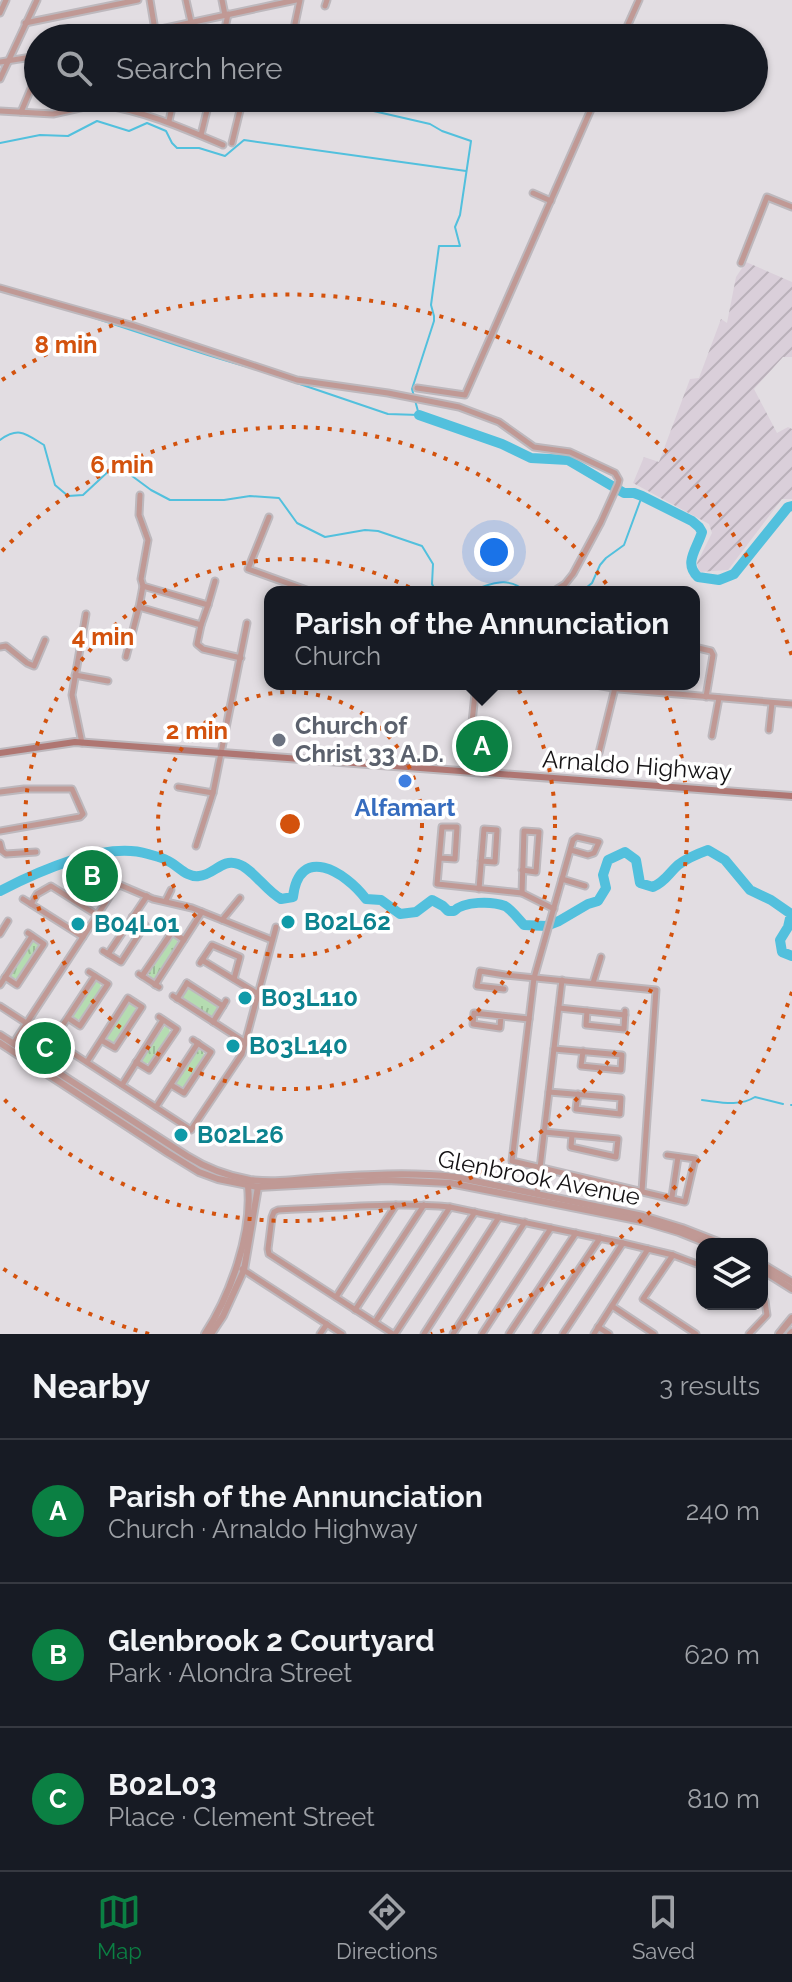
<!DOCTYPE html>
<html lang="en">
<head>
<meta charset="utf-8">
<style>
	body { margin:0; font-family:Raleway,sans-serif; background:#20242c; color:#f1f3f6 }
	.controls { position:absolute; right:24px; bottom:24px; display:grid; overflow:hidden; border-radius:16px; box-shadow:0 2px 6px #0004 }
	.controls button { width:72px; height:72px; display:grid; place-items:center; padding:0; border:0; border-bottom:2px solid #363941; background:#171b24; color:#f1f3f6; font:40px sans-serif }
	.you { position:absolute; left:494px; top:552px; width:28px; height:28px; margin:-20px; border:6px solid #fff; border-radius:50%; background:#1a73e8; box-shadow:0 0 0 12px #1a73e833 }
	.badge { display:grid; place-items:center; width:52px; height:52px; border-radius:50%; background:#0b8043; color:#fff; font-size:26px; font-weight:700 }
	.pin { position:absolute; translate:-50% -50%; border:4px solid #fff; box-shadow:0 2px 8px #0006 }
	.popup { position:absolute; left:264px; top:586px; width:436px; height:104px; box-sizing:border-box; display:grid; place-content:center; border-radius:16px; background:#171b24; filter:drop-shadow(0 2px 6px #0005); font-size:26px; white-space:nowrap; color:#9ea1a6 }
	.popup b { font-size:30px; color:#f1f3f6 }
	.popup::after { content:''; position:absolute; left:50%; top:100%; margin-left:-16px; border:16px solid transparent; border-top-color:#171b24 }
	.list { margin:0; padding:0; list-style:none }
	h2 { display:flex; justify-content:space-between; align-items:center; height:104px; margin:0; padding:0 32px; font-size:34px }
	h2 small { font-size:26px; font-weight:400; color:#9ea1a6 }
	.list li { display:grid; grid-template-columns:52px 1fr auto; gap:24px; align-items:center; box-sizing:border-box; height:144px; padding:0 32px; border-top:2px solid #363941 }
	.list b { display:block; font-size:30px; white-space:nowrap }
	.list p { margin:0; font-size:26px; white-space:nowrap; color:#9ea1a6 }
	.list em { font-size:26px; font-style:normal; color:#9ea1a6 }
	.icon { flex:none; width:44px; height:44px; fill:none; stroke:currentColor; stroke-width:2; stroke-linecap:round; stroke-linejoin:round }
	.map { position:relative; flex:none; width:792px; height:1334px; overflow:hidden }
	.search { position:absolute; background:#171b24; box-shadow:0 2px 6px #0004; left:24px; right:24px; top:24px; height:88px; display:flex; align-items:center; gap:20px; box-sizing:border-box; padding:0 28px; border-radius:44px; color:#9ea1a6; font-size:30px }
	.sheet { height:536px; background:#171b24 }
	nav { display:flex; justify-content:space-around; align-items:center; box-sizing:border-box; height:112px; border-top:2px solid #363941; background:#171b24; font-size:22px; color:#9ea1a6 }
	nav a { display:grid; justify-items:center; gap:4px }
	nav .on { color:#0b8043 }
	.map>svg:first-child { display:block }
</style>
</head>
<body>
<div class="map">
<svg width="792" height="1334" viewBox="0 0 792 1334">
	<defs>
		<pattern id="industrial-furrows" width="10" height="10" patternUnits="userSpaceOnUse" patternTransform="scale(2)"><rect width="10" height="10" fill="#dacfda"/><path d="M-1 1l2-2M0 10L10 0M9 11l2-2" fill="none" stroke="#bab1ba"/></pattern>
		<pattern id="park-tufts" width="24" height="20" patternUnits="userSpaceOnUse" patternTransform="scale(2)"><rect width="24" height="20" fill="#b5dcb1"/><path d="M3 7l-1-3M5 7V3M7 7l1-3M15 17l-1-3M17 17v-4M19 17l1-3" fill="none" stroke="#9bbc97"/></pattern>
	</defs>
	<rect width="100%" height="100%" fill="#e2dde2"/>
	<polygon fill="url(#industrial-furrows)" points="746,262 792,282 792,357 783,357 754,389 777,433 788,427 792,429 792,499 782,499 728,570 699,572 697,563 712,533 709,524 633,483 644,457 659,462 690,379 699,378 721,319 727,323 736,277"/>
	<g fill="url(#park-tufts)">
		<polygon points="95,858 118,869 102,896 73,880 68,873"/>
		<polygon points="173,937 177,938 178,945 156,978 150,979 148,972"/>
		<polygon points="33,940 38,942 39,948 19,978 12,979 10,973"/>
		<polygon points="94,981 100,982 101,988 81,1019 75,1020 73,1013"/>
		<path d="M186 989H191L216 1004C219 1009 218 1012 215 1016H208L185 1001C181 997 183 993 186 989Z"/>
		<polygon points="130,1003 135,1004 136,1010 115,1042 109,1042 107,1036 127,1005"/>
		<polygon points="165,1026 169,1027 170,1033 150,1063 144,1064 142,1058"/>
		<polygon points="199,1048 203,1049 204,1055 184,1086 180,1088 177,1086 176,1081"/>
	</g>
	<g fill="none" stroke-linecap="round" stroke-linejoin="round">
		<g stroke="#52c0dd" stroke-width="2">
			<polyline points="0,143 40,135 68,136 97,121 129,131 147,123 166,131 172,143 177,148 199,148 225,156 244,140 466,171"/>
			<path d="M63 308C130 328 195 354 263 371"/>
			<polyline points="288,380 388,414 419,415 412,389 434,321 434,316 431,305 439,246 460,246 455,227 460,215 471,141 442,131 430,124 317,98"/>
			<path d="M0 440C19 426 26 434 44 445L55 485 68 496 83 495 112 468 128 473 151 490 170 500H224L250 496 279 498 297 523 325 537 365 530 378 531 422 546 433 564 432 584 435 590 443 592"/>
			<path d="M469 592C489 584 509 575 526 592"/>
			<polyline points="581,592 592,583 600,565 606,558 624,545 642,496"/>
			<path d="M702 1100C720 1102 739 1107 755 1097L783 1104"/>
			<polyline points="791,1105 792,1105"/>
		</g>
		<g stroke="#52c0dd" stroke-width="10">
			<path d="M419 415 502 444 531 458 568 460 624 493H634L642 496 692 521 699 527 702 532C697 549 683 563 698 577L719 580 734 574 788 507 792 506"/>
			<path d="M0 891C39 871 105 841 148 854 154 856 161 857 166 860 177 864 186 878 199 876 214 875 222 858 238 864 252 868 266 891 281 899L293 897C299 844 345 871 366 899L381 900 400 914 416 912 432 900 443 906 448 911H454C464 901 492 901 505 906 512 910 519 920 524 925L546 926 559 921 588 904 598 901 606 888 603 875 608 860 625 852 636 860 640 883 653 887C666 881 668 874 678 865 687 858 697 854 708 850L725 860 750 890 771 900 791 914 788 927 780 940 782 952 792 956"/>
		</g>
		<defs>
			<g id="minor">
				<polyline points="150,0 155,30 154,38"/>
				<polyline points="186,0 191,22 187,38"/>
				<polyline points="222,0 225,15"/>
				<polyline points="325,6 327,0"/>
				<polyline points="0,13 6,0"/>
				<polyline points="25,23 138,0"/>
				<polyline points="119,38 296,0"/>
				<polyline points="223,38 228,14"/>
				<polyline points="278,38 292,35"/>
				<polyline points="292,38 300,0"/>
				<polyline points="622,38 639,0"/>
				<polyline points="0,62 38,56"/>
				<polyline points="0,79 37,0"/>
				<path d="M0 111 53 114 98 104C144 111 181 127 223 145"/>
				<polyline points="137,111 140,98"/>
				<polyline points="21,112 38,72"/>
				<polyline points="59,112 65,98"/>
				<polyline points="169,121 174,98"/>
				<polyline points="201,135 210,98"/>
				<polyline points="232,143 243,98"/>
				<polyline points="533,193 551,201"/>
				<polyline points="741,263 767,197 792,207"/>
				<polyline points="0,288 134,326 297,380 388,393 459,407 499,422 534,447 570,452 615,473 619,480 618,484 601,522 573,574 565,584 554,591 546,592"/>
				<polyline points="417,388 465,395 596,98"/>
				<polyline points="140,495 139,515 148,540 141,579 143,586 208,605 201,625 197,644 203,649 241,658"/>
				<polyline points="269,517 248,569 312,592"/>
				<polyline points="143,586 139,607 201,625"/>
				<polyline points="208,605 215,581"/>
				<polyline points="0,647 6,646 27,663 34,666 45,640"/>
				<polyline points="694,647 711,651 713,655 706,697"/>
				<polyline points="126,657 139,607"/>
				<polyline points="75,675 108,681"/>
				<polyline points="590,684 619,689 792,704"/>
				<polyline points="769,730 772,703"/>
				<polyline points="712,736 719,698"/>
				<polyline points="82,743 72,695 86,614"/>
				<polyline points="599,753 615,688"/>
				<polyline points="467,771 476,684"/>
				<polyline points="178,787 213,793 247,623"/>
				<polyline points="0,792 24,789 72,789 83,814 80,817 0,831"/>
				<polyline points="0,843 2,851 6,854 36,852"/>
				<polyline points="196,846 213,793"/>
				<polyline points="571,850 588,855 594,853 599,842 577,837 573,840 534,978 512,1161 685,1202 695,1159 667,1155"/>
				<polyline points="440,858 455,859 457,827 442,827 437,884 522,893 554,909"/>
				<polyline points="562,879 585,886"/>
				<polyline points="479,889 484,829 497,830 495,862 481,861"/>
				<polyline points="522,893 524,831 539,832 536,872 522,870"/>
				<polyline points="23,899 83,937"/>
				<polyline points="166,900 171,890"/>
				<polyline points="31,904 37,894 51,886 97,915"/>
				<polyline points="222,920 240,898"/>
				<polyline points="168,929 184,940"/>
				<polyline points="0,934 8,921"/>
				<polyline points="103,951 121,962 145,925 132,917"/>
				<polyline points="108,954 147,896"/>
				<polyline points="202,960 258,994"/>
				<polyline points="200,963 212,945 240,957 234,979"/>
				<polyline points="139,974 159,987"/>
				<polyline points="142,976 172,932"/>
				<polyline points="5,977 17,985 44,944 28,933"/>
				<polyline points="187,983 223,1006"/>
				<polyline points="593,983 601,957"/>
				<polyline points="0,985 32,936"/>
				<polyline points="155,985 202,912"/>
				<polyline points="504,989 477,986 480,971 505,975 656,990 642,1191"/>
				<polyline points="173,996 246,1043"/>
				<polyline points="177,999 187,983"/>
				<polyline points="0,1006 191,1130 242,1054 276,927"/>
				<polyline points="559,1008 625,1015"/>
				<polyline points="587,1011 586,1025 624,1029 625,1011"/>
				<polyline points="501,1016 500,1028 473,1024 474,1013 529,1019"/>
				<polyline points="68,1018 80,1026 108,984 89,972"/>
				<polyline points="213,1022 226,1001"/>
				<polyline points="53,1040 95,976"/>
				<polyline points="13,1044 115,888 120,885 153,899 192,908 272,940"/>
				<polyline points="554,1049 622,1055 621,1070 581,1066 583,1051"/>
				<polyline points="87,1062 128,998 142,1007 115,1048 101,1040"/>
				<polyline points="136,1062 149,1070 177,1029 159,1017"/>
				<polyline points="122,1085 163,1020"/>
				<polyline points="171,1085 184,1093 211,1052 193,1040"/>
				<polyline points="549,1092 621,1098 620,1114 576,1109 578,1094"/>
				<polyline points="156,1107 198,1043"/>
				<polyline points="544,1132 618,1139 616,1157 571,1147 572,1135"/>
				<polyline points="537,1194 562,980"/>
				<polyline points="672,1197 678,1157"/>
				<polyline points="673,1255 643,1299 696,1334"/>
				<polyline points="242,1269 342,1334"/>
				<polyline points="336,1297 396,1205"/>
				<polyline points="612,1306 654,1334"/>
				<polyline points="355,1310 424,1205"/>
				<polyline points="375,1322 450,1207"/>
				<polyline points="598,1327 609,1334"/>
				<polyline points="320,1334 327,1324"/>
				<path d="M393 1334 269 1254 268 1249 272 1217 274 1212 278 1210C335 1208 393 1202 450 1207L623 1243 673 1255 702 1266"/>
				<polyline points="395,1334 475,1212"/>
				<polyline points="424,1334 499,1217"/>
				<polyline points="453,1334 525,1222"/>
				<polyline points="482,1334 551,1228"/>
				<polyline points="509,1334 576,1233"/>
				<polyline points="536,1334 600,1238"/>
				<polyline points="563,1334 623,1243"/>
				<polyline points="594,1334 648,1249"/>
				<polyline points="749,1334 767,1315 765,1301 762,1299"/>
			</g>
			<g id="tertiary">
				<path d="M0 1035 187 1156C206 1168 227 1176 250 1180 273 1183 296 1180 318 1178 364 1175 409 1172 455 1177L643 1216 682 1228 723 1244"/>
				<polyline points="0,1043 168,1153 199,1172 218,1179 258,1187 386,1180 450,1183 642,1221 679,1232 709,1244"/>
				<polyline points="762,1264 792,1282"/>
				<polyline points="762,1270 792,1289"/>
				<path d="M205 1334C230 1296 253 1233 248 1186"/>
				<polyline points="211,1334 223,1316 244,1270 258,1187"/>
				<polyline points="779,1334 792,1318"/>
				<polyline points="790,1334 792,1332"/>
			</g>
			<polyline id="secondary" points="0,753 75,742 792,796"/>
		</defs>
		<use href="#minor" stroke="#bdb8bd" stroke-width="9"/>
		<use href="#tertiary" stroke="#bdb8bd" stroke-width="10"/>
		<use href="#secondary" stroke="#bdb8bd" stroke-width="10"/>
		<use href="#minor" stroke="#c09995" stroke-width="5"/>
		<use href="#tertiary" stroke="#c09995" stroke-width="6"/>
		<use href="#secondary" stroke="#af7672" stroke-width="6"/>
	</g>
	<g fill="none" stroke="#d3520d" stroke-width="4" stroke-dasharray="4 8">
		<circle cx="290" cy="824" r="132"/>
		<circle cx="290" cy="824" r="265"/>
		<path d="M2 551A397 397 0 1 1 2 1097"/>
		<path d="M792 992A529 529 0 0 1 431 1334M149 1334A529 529 0 0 1 2 1268M2 380A529 529 0 0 1 792 656"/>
	</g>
	<circle fill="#6b7280" stroke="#fff" stroke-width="3" cx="279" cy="740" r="8"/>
	<circle fill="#3f7fe0" stroke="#fff" stroke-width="3" cx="405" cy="781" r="8"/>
	<g fill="#0f9aa8" stroke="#fff" stroke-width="3">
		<circle cx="288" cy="922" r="8"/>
		<circle cx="78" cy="924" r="8"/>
		<circle cx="245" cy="998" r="8"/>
		<circle cx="233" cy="1046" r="8"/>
		<circle cx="181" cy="1135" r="8"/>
	</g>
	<g text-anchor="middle" stroke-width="7" stroke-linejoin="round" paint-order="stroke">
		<g font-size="24" font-weight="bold" fill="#5b616d" stroke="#fff" text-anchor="start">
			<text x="295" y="734">Church of<tspan x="295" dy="28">Christ 33 A.D.</tspan></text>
		</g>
		<g font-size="24" fill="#141214" stroke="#fff">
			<text transform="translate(637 766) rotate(4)" y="8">Arnaldo Highway</text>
			<text transform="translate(539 1178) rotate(11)" y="8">Glenbrook Avenue</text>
		</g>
		<g font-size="24" font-weight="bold" fill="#366cbe" stroke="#fff">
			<text x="405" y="816">Alfamart</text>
		</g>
		<g font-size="24" font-weight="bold" fill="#0d838f" stroke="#fff" text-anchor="start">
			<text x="304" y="930">B02L62</text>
			<text x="94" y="932">B04L01</text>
			<text x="261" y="1006">B03L110</text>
			<text x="249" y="1054">B03L140</text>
			<text x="197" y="1143">B02L26</text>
		</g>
	</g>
	<circle cx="290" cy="824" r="12" fill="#d3520d" stroke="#fff" stroke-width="4"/>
	<g font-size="24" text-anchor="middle" font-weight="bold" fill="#d3520d" stroke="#fff" stroke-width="7" stroke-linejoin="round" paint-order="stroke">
		<text x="66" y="353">8 min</text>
		<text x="122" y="473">6 min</text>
		<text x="103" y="645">4 min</text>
		<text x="197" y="739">2 min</text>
	</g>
</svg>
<div class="controls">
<button><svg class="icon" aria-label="layers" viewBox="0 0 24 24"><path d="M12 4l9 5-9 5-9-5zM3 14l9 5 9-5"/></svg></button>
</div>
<div class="you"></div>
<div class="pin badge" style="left:482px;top:746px">A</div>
<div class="popup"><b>Parish of the Annunciation</b>Church</div>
<div class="pin badge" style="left:92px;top:876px">B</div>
<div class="pin badge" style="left:45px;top:1048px">C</div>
<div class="search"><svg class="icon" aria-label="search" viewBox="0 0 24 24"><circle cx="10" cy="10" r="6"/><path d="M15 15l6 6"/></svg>Search here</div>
</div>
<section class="sheet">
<h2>Nearby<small>3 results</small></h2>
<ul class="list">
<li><span class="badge">A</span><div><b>Parish of the Annunciation</b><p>Church · Arnaldo Highway</p></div><em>240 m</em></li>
<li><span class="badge">B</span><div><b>Glenbrook 2 Courtyard</b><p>Park · Alondra Street</p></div><em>620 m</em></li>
<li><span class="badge">C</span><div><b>B02L03</b><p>Place · Clement Street</p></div><em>810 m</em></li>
</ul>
</section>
<nav>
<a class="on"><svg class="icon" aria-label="map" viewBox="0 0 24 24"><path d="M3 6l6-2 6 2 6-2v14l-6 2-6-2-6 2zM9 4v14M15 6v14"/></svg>Map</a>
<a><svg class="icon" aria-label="directions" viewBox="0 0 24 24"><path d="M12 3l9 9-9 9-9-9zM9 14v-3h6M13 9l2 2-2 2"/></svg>Directions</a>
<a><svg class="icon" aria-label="saved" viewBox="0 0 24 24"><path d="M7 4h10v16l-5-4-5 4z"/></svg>Saved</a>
</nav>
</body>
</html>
